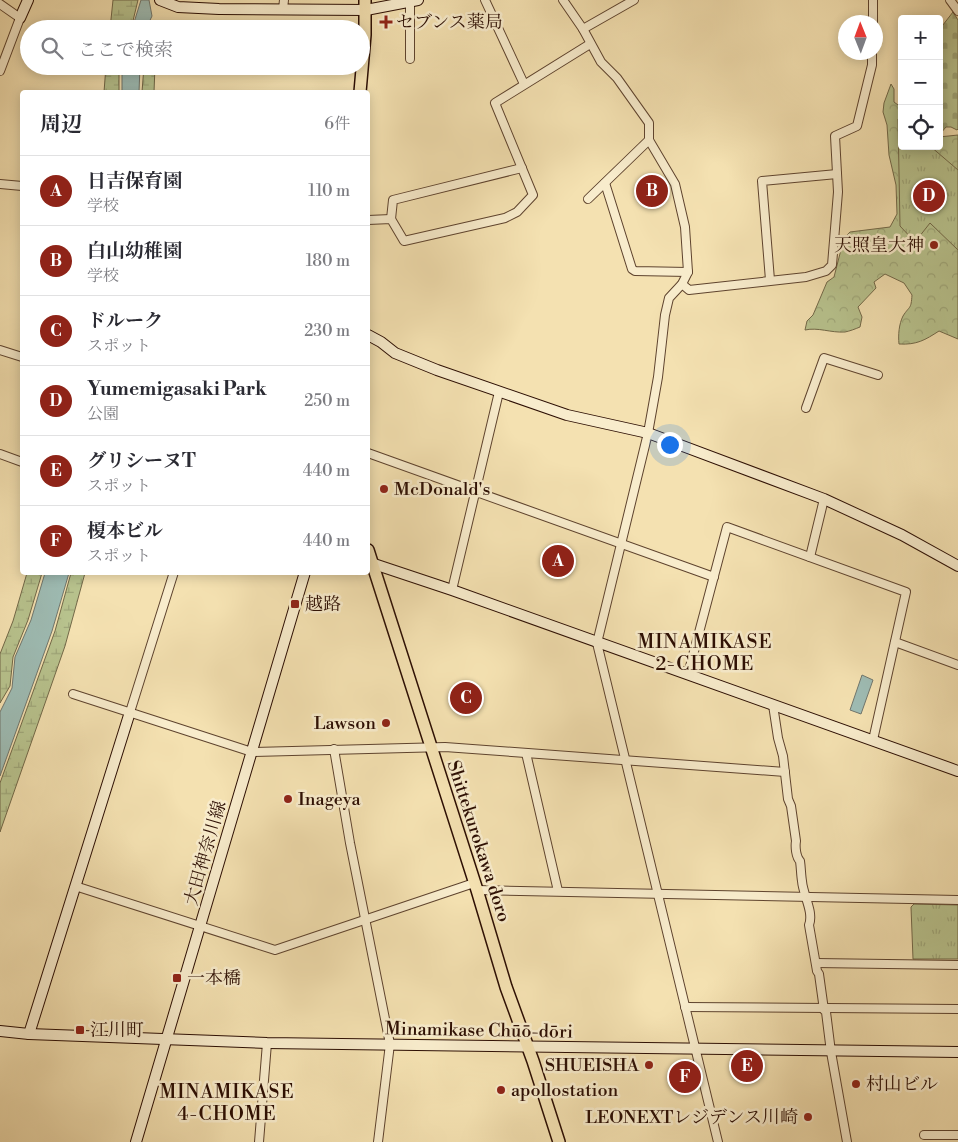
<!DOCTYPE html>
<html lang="ja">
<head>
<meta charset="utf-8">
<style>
	body { margin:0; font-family:"Libre Bodoni","Noto Serif JP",serif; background:#f2f2f3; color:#2b2b33 }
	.controls { position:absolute; right:15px; top:15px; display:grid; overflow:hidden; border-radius:5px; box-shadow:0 2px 12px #0003 }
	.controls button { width:45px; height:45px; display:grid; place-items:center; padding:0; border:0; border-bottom:1px solid #e1e1e2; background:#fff; color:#2b2b33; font:25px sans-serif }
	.compass { position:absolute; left:838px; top:15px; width:45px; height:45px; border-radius:50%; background:#fff; box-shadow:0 2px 12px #0003; rotate:359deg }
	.you { position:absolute; left:669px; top:444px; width:18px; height:18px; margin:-12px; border:4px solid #fff; border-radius:50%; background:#1a73e8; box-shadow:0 0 0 8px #1a73e833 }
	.badge { display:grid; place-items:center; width:32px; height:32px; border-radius:50%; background:#8f2418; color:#fff; font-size:16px; font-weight:700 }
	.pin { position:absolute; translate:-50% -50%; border:2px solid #fff; box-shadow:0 1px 5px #0006 }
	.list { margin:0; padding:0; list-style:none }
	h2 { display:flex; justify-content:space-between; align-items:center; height:65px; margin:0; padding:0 20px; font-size:21px }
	h2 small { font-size:16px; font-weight:400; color:#7c7c81 }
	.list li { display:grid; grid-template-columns:32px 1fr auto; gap:15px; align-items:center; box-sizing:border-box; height:70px; padding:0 20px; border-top:1px solid #e1e1e2 }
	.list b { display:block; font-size:19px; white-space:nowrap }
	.list p { margin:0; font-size:16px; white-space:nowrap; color:#7c7c81 }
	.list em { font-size:16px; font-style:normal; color:#7c7c81 }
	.icon { flex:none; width:28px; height:28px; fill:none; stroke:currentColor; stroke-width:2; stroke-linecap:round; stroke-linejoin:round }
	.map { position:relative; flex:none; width:958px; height:1142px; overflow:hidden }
	.search { position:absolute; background:#fff; box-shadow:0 2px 12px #0003; left:20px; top:20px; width:350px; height:55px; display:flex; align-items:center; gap:12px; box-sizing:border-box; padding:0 18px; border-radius:28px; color:#7c7c81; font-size:19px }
	.panel { position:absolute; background:#fff; box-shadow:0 2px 12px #0003; left:20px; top:90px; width:350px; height:485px; border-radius:5px }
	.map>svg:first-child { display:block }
</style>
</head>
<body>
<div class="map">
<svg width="958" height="1142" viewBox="0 0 958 1142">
	<defs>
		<pattern id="forest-crowns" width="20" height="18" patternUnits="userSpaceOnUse" patternTransform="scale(1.25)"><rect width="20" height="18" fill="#b8c38e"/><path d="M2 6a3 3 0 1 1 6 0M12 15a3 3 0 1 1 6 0" fill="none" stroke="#9ea679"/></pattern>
		<pattern id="wetland-marsh" width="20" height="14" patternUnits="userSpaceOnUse" patternTransform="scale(1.25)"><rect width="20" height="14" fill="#b8c38e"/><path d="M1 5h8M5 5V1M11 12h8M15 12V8" fill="none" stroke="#9ea679"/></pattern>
		<pattern id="cemetery-stones" width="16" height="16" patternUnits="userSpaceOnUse" patternTransform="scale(1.25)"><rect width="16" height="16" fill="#b8c38e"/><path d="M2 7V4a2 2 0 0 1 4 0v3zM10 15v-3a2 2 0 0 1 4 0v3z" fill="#9ea679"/></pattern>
		<pattern id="park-tufts" width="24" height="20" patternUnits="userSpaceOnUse" patternTransform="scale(1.25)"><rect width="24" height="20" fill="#b8c38e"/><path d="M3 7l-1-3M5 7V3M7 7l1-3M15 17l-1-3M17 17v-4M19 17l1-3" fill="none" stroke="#9ea679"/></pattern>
	</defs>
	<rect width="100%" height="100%" fill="#f4e1b1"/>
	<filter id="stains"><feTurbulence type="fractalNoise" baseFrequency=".004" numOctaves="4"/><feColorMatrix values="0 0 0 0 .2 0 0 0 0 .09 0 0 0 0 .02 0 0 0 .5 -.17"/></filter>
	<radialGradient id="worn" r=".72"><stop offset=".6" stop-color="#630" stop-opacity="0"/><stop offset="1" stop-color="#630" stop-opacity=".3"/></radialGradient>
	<path fill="url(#forest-crowns)" stroke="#726848" d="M891 84 894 89V102L902 108V146H939V137L958 135V339L939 331C925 340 917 345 899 344 898 335 899 324 903 316 910 305 911 310 912 295L904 283 885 274 874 282 876 288 858 307 862 317 860 327C855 329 850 331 845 332 831 333 818 327 805 330L807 321 813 315 827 282 834 277 844 238 850 232 890 227 897 214 896 185 889 155 887 125 883 112 884 103Z"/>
	<g fill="url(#wetland-marsh)" stroke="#726848">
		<polygon points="113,0 138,0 131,29 110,29"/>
		<polygon points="106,66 119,66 119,92 104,92"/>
		<polygon points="144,66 155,66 154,92 142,92"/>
		<polygon points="27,573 42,573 28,620 13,657 10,686 0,703 0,654 13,621"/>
		<polygon points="71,573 85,573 65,646 0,832 0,783 55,631"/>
	</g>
	<polygon fill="url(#cemetery-stones)" stroke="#726848" points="953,12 958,20 958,129 957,130 951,127 946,127 940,134 939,30"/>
	<g fill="url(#park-tufts)" stroke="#726848">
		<polygon points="898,119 902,122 902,146 930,146 958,170 958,250 930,223 915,242 900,226"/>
		<polygon points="914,904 958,905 958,959 913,959 911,907"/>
	</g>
	<g fill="#9ebcb4" stroke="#70766d">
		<polygon points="141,0 149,0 152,16 146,29 132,29"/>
		<polygon points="122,66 140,66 139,92 122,92"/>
		<polygon points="45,573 69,573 52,631 0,776 0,712 12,688 15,657 31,620"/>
		<polygon points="862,675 873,680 861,714 850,710"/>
	</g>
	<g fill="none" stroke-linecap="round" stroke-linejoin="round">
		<defs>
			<g id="street">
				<polyline points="485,0 524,84"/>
				<polyline points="563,0 583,29 601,62 617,78 649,123 649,140 675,184 685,227 688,272 682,284 669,298 665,315 658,377 648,433 597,643 718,1142"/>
				<polyline points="950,0 958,11"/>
				<polyline points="0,4 20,18 0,71"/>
				<polyline points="283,9 284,0"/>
				<polyline points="873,22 873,0"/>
				<polyline points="583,29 634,0"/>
				<polyline points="410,59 410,1"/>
				<polyline points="605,183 632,269 635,271 688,272"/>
				<polyline points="0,184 22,186"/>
				<polyline points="588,199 649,140"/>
				<polyline points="391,219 393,200 522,168"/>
				<polyline points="368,220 391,219 404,241 505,218 517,212 533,195 495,103 590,44"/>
				<polyline points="770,280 762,181 837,174"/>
				<polyline points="682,284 689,290 806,277 826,271 832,265 838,192 835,136 857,126 872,65 872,52"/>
				<polyline points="0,350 22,357"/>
				<polyline points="806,408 824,358 878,375"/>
				<polyline points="368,453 714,577"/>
				<polyline points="0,454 22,462"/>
				<polyline points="810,557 824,499"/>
				<polyline points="452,590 499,392"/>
				<polyline points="895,642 958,665"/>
				<polyline points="688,674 727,527 906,592 873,740"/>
				<polyline points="73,694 252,752 445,747 785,772"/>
				<path d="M773 705 778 738 783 756 788 799 791 806 796 841C795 847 796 857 800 861 801 868 801 875 802 881 803 895 814 912 809 925L817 971 819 974 824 1010 826 1012 831 1052 847 1142"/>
				<polyline points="130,712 174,572"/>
				<polyline points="334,749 350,843 390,1044 378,1142"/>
				<polyline points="526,753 558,891"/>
				<polyline points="75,886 275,950 474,883"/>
				<polyline points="477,890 958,900"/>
				<polyline points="816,963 958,965"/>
				<polyline points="685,1007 958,1009"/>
				<polyline points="924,1135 958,1135"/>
				<polyline points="259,1142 267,1043"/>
			</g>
			<g id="secondary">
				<polyline points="160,0 178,7 219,9 366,10 418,0"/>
				<polyline points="20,18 28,0"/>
				<polyline points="368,335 381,342 395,353 437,370 567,415 648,433 824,499 902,535 958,566"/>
				<polyline points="371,563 452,590 958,771"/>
				<polyline points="0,1031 29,1034 267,1043 958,1052"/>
				<polyline points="29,1034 130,712"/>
				<polyline points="136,1142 305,572"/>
			</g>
			<g id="primary">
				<polyline points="360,92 365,35 365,0"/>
				<polyline points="368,550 477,890 506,987 533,1061 559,1142"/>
			</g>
		</defs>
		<use href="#street" stroke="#5e432e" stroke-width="10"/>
		<use href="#secondary" stroke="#2c0e03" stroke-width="12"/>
		<use href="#primary" stroke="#2c0e03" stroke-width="14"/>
		<use href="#street" stroke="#f8eccc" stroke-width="8"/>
		<use href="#secondary" stroke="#f8eccc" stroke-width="10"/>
		<use href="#primary" stroke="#f4e1b1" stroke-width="11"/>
	</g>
	<g fill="#8f2418" stroke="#f8eccc" stroke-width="2">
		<path d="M383.5 14.5h5v5h5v5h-5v5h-5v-5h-5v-5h5z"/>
		<circle cx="934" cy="245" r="5"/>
		<circle cx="384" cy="489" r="5"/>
		<rect x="290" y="599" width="10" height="10" rx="2.5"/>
		<circle cx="386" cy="723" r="5"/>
		<circle cx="288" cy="799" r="5"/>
		<rect x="172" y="973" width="10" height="10" rx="2.5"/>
		<rect x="75" y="1025" width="10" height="10" rx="2.5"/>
		<circle cx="649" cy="1065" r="5"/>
		<circle cx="856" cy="1084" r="5"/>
		<circle cx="501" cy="1090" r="5"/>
		<circle cx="808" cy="1117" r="5"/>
	</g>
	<g text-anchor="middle" stroke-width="5" stroke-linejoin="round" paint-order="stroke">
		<g font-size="18" fill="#2c0e03" stroke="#f8eccc" text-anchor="start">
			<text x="396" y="28">セブンス薬局</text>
			<text x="924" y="251" text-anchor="end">天照皇大神</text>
			<text x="394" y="495">McDonald's</text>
			<text x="305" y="610">越路</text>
			<text x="376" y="729" text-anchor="end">Lawson</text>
			<text x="298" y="805">Inageya</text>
			<text x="187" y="984">一本橋</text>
			<text x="90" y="1036">江川町</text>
			<text x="639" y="1071" text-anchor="end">SHUEISHA</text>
			<text x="866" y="1090">村山ビル</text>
			<text x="511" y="1096">apollostation</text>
			<text x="798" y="1123" text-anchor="end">LEONEXTレジデンス川崎</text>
		</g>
		<g font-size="18" fill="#2c0e03" stroke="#f8eccc">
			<text transform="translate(479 841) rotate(72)" y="6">Shittekurokawa doro</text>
			<text transform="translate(205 853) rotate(-74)" y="6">大田神奈川線</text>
			<text transform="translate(479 1030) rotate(1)" y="6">Minamikase Chūō-dōri</text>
		</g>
		<g font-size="19" letter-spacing="1" fill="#2c0e03" stroke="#f8eccc">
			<text x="705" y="648">MINAMIKASE<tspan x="705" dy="22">2-CHOME</tspan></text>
			<text x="227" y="1098">MINAMIKASE<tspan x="227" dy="22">4-CHOME</tspan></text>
		</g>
	</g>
	<rect width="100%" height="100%" filter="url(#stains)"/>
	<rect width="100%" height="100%" fill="url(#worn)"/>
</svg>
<div class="controls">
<button>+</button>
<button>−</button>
<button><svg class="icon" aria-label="locate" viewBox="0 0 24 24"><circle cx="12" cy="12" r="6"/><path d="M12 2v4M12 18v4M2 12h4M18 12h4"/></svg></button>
</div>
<svg class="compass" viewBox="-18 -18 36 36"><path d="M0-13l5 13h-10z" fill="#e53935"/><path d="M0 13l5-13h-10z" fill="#7c7c81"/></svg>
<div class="you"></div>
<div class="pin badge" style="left:558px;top:561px">A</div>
<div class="pin badge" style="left:652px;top:191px">B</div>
<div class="pin badge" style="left:466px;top:698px">C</div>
<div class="pin badge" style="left:929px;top:196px">D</div>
<div class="pin badge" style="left:747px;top:1066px">E</div>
<div class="pin badge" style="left:685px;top:1077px">F</div>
<div class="search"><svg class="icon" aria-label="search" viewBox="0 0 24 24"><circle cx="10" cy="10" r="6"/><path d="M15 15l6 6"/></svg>ここで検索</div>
<section class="panel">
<h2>周辺<small>6件</small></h2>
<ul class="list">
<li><span class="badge">A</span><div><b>日吉保育園</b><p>学校</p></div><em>110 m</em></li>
<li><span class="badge">B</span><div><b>白山幼稚園</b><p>学校</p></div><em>180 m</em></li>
<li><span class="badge">C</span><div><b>ドルーク</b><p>スポット</p></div><em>230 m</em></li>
<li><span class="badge">D</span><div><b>Yumemigasaki Park</b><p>公園</p></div><em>250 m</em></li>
<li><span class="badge">E</span><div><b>グリシーヌT</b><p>スポット</p></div><em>440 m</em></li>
<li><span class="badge">F</span><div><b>榎本ビル</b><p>スポット</p></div><em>440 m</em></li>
</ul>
</section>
</div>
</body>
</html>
